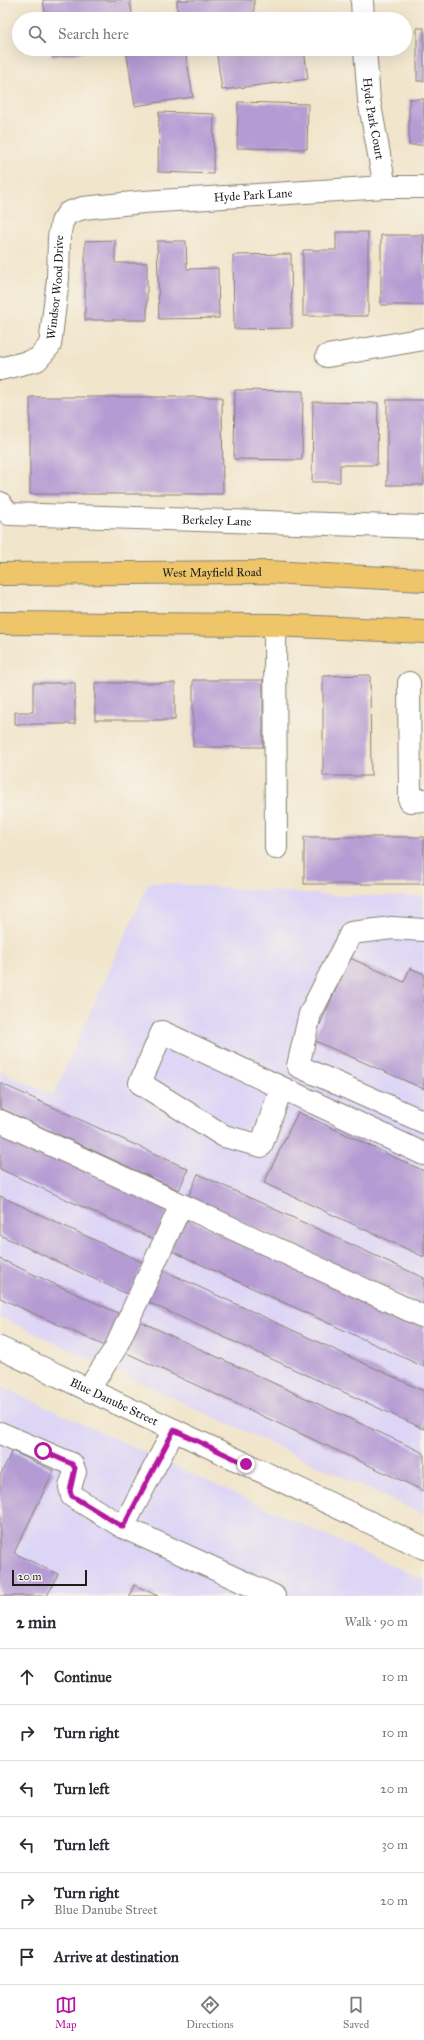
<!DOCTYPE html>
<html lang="en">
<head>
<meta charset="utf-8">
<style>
	body { margin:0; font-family:"IM FELL Great Primer",serif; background:#f7f7f7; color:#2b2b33 }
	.scale { position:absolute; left:12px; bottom:10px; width:75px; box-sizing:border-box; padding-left:4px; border:2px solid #1c1c1c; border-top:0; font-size:11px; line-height:14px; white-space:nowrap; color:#1c1c1c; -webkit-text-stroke:3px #f7f3e8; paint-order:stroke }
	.stop { position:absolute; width:12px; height:12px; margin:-9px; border:3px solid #b5179e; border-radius:50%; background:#fff }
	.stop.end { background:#b5179e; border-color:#fff; box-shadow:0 1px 4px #0008 }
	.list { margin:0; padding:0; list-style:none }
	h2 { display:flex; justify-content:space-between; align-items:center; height:52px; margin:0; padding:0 16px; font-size:17px }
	h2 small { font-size:13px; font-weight:400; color:#7c7c81 }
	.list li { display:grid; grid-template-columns:26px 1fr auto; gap:12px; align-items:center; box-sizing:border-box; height:56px; padding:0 16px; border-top:1px solid #e1e1e2 }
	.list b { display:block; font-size:15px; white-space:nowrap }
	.list p { margin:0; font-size:13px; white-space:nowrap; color:#7c7c81 }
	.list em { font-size:13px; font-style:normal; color:#7c7c81 }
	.icon { flex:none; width:22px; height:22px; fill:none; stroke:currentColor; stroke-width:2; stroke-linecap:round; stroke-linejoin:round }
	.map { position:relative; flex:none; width:424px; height:1596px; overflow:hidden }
	.search { position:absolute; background:#fff; box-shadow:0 4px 16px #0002; left:12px; right:12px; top:12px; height:44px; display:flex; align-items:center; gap:10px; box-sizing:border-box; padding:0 14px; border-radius:22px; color:#7c7c81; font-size:15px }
	.sheet { height:388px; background:#fff }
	nav { display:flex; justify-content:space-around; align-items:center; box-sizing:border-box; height:56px; border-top:1px solid #e1e1e2; background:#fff; font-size:11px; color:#7c7c81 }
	nav a { display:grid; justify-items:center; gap:2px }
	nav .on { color:#b5179e }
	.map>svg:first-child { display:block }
</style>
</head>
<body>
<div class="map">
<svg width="424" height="1596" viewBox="0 0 424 1596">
	<rect width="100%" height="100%" fill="#f7f3e8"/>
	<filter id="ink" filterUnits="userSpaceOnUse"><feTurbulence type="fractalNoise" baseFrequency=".025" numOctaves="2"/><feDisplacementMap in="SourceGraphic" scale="8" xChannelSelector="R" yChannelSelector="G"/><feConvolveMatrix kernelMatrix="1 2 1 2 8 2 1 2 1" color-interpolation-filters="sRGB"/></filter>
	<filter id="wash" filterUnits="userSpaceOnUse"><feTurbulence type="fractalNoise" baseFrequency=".012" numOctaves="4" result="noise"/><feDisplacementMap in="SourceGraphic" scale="16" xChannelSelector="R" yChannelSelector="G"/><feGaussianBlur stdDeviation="0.9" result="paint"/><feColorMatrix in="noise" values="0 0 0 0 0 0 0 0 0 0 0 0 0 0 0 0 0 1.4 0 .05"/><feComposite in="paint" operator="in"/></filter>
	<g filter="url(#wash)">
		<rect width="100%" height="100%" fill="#f1e5cb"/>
		<g fill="#ddd5f6">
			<polygon points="149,882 341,896 424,896 424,1515 0,1317 0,1071 53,1095"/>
			<polygon points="0,1386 424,1580 424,1596 0,1596"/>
		</g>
		<g id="blocks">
			<g fill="#b59bd3">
				<polygon points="43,0 130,0 133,19 46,19"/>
				<polygon points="177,0 254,0 254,14 177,15"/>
				<rect x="417" y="28" width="7" height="53"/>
				<polygon points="51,49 99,49 99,50 52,57"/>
				<polygon points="126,49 185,49 193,97 135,106"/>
				<polygon points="216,49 304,49 308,79 222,90"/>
				<rect x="409" y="99" width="15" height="46"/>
				<polygon points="238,102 308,104 307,149 237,148"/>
				<polygon points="159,112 214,114 213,174 158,172"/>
				<polygon points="336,232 368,232 368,316 303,316 303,250 336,250"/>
				<rect x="381" y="235" width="43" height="70"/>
				<polygon points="115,240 115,263 147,263 147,320 85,320 85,241"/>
				<polygon points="157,241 186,241 187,269 218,268 219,318 159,319"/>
				<polygon points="291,254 292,328 234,329 233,255"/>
				<polygon points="235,390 303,391 302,460 234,459"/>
				<polygon points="30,397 222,397 223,494 30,494"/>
				<rect x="387" y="400" width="37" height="85"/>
				<polygon points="313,402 378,403 377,465 340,465 340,482 312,482"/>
				<polygon points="370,675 371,776 323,776 323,676"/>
				<rect x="193" y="680" width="70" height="67"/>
				<polygon points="33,683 75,683 75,724 15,724 15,712 33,712"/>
				<rect x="95" y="683" width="80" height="37"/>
				<rect x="304" y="837" width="120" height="47"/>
				<polygon points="350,958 404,982 410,968 424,974 424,1089 313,1040"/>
				<polygon points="0,1083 188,1169 179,1190 0,1108"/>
				<polygon points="298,1112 424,1171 424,1257 264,1183"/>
				<polygon points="0,1132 169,1209 155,1240 0,1169"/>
				<polygon points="198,1174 424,1278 424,1305 188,1197"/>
				<polygon points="0,1196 144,1263 129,1295 0,1235"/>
				<polygon points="180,1215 424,1327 424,1367 165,1248"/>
				<polygon points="0,1259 120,1314 105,1346 0,1298"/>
				<polygon points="156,1267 424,1391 424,1429 141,1299"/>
				<polygon points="131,1317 424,1453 424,1491 116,1348"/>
				<polygon points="12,1451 54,1471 14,1553 58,1574 47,1596 0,1596 0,1476"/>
				<polygon points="134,1585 158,1596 129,1596"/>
			</g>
		</g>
	</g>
	<g filter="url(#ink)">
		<use href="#blocks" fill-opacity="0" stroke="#868074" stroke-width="1"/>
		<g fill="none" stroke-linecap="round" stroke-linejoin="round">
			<defs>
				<g id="minor">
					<polyline points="362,0 363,19"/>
					<path id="s1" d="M365 49 369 100 385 187"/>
					<polyline points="327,356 424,339"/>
					<path id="s2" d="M0 369 37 360 50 345 58 279 59 237 62 222 68 213 83 208 143 202 385 187H424"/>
					<path id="s3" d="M0 503 9 514 424 527"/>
					<polyline points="275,625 276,848"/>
					<polyline points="409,683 410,801 424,800"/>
					<polyline points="424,930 392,928 351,933 310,1014 298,1066 424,1122"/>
					<polyline points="281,1089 261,1146 224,1136 140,1083 162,1032 424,1154"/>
					<polyline points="0,1121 424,1317"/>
					<path id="s4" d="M0 1348 424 1548"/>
					<polyline points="88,1390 115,1349 181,1205"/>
					<polyline points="174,1430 123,1527 274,1596"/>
					<polyline points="0,1433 72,1464 75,1472 70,1487 72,1496 123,1527"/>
				</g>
				<g id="major">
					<path id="s5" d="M0 574 268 572 424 580"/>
					<polyline points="0,623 275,625 424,632"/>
				</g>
			</defs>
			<use href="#minor" stroke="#868074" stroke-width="24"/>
			<use href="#major" stroke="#868074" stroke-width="24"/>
			<use href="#minor" stroke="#fff" stroke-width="22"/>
			<use href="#major" stroke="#eec569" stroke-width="22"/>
		</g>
	</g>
	<g fill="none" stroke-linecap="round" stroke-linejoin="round" filter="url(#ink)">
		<polyline stroke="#b5179e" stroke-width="5" points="43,1451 72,1464 75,1468 70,1491 72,1496 123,1527 174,1430 246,1464"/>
	</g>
	<g text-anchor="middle" stroke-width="3" stroke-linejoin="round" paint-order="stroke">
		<g font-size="12" fill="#1c1c1c" stroke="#f7f3e8">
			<text dy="4" stroke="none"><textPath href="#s1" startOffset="70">Hyde Park Court</textPath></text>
			<text dy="4" stroke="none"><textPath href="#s2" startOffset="379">Hyde Park Lane</textPath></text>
			<text dy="4" stroke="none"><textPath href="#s2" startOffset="116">Windsor Wood Drive</textPath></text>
			<text dy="4" stroke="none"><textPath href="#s3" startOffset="222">Berkeley Lane</textPath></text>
			<text dy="4" stroke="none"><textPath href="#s5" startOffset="212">West Mayfield Road</textPath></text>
			<text dy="4" stroke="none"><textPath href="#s4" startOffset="126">Blue Danube Street</textPath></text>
		</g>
	</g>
</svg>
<div class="scale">20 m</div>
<div class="stop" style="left:43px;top:1451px"></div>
<div class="stop end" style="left:246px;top:1464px"></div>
<div class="search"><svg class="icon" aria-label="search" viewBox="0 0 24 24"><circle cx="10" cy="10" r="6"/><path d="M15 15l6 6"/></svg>Search here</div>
</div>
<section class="sheet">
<h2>2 min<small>Walk · 90 m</small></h2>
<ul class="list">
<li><svg class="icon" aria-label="ahead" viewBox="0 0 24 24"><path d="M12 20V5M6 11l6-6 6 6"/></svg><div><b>Continue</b></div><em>10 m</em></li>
<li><svg class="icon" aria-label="right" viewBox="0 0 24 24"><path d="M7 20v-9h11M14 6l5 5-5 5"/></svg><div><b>Turn right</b></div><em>10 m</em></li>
<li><svg class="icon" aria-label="left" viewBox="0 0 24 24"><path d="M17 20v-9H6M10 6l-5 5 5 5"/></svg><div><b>Turn left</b></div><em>20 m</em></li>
<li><svg class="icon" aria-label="left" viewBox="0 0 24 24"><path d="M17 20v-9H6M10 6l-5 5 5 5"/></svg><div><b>Turn left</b></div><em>30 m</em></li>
<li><svg class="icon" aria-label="right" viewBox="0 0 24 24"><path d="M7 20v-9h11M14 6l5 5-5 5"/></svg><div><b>Turn right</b><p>Blue Danube Street</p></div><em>20 m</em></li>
<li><svg class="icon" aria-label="arrive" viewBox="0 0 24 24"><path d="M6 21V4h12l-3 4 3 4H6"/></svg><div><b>Arrive at destination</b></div></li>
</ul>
</section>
<nav>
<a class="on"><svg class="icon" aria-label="map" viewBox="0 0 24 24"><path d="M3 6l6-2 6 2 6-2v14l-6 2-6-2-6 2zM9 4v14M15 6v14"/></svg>Map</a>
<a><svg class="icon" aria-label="directions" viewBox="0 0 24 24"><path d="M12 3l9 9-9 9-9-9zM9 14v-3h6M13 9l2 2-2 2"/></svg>Directions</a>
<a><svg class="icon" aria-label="saved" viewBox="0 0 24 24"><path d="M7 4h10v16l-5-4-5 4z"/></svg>Saved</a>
</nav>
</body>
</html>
